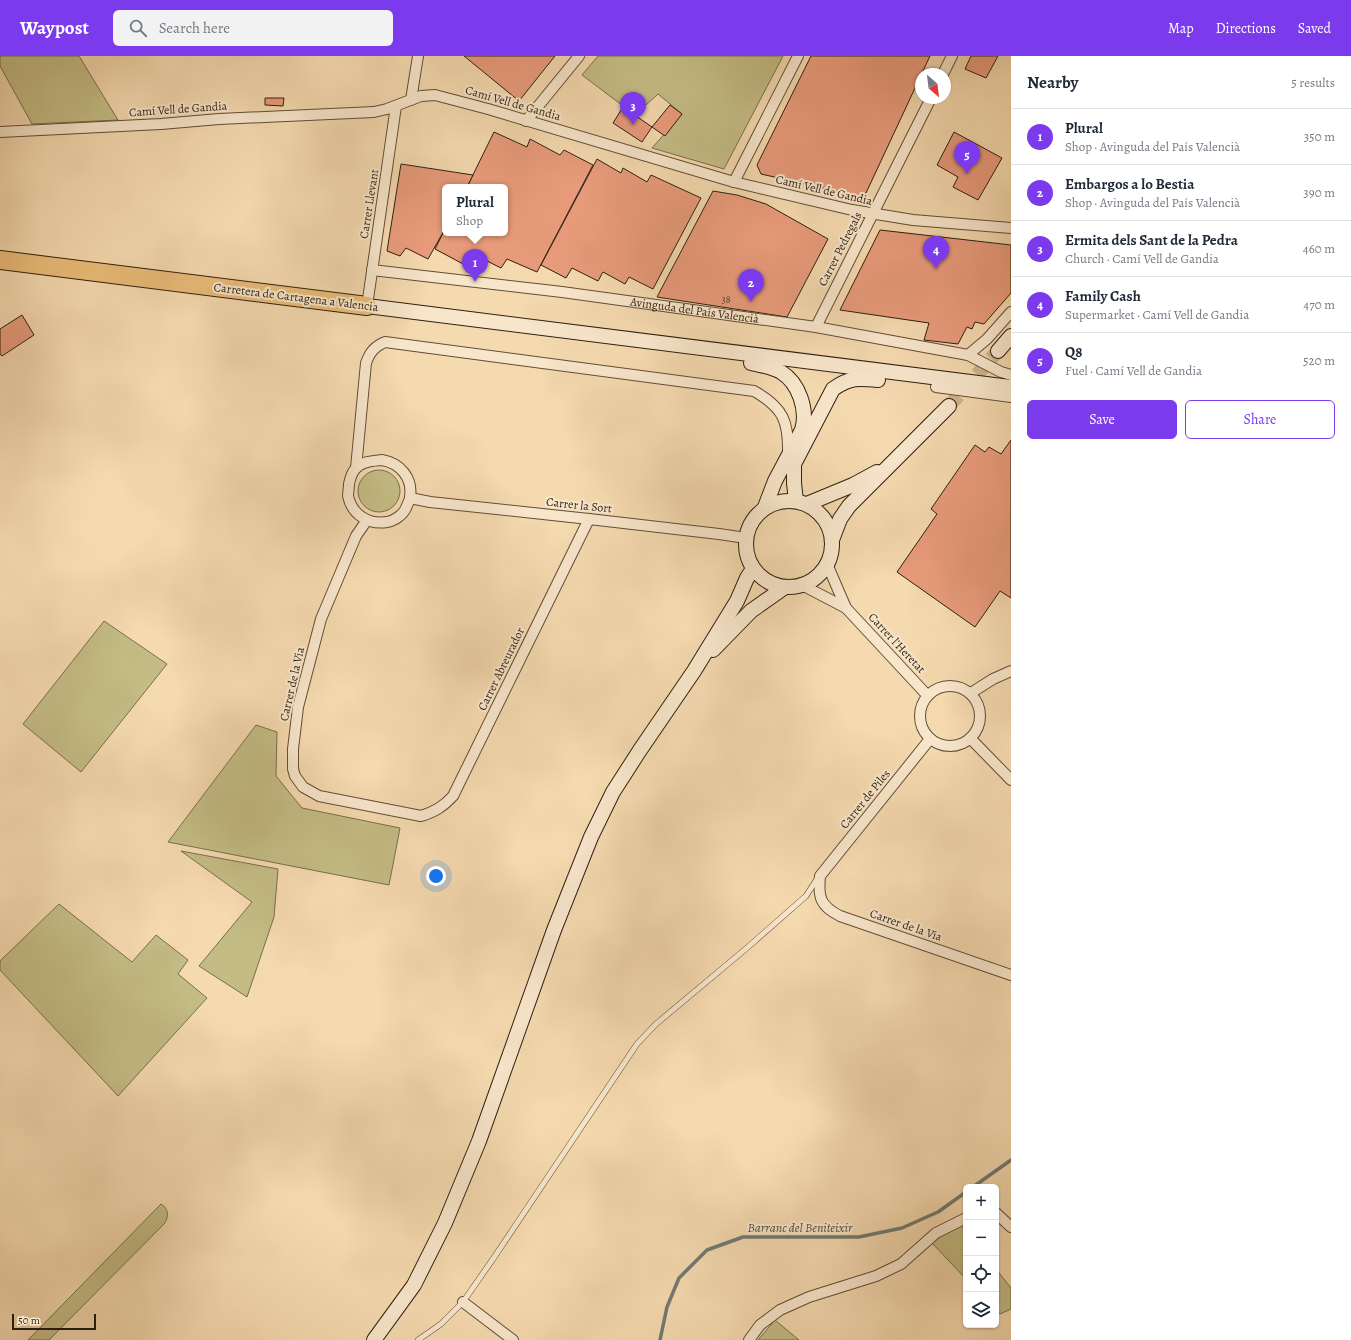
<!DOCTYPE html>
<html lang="en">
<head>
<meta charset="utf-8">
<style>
	body { margin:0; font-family:Alegreya,serif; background:#f2f2f3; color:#1f2937 }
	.controls { position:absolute; right:12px; bottom:12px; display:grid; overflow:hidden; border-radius:6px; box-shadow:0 1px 3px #0004 }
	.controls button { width:36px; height:36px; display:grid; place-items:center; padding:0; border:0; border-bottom:1px solid #e0e1e3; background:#fff; color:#1f2937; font:20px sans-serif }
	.compass { position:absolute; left:915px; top:12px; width:36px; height:36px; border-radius:50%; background:#fff; box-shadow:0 1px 3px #0004; rotate:152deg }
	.scale { position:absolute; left:12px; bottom:10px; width:84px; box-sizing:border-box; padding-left:4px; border:2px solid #2e1f11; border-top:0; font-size:11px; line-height:14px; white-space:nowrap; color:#2e1f11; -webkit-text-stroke:3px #f8e6cb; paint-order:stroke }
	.you { position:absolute; left:436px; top:820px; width:14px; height:14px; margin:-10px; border:3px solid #fff; border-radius:50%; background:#1a73e8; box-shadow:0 0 0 6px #1a73e833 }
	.badge { display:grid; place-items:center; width:26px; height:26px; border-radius:50%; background:#7c3aed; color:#fff; font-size:13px; font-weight:700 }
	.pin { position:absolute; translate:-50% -33px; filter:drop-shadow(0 1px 2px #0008) }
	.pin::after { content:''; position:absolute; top:21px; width:14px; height:12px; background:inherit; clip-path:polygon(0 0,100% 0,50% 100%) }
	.popup { position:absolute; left:442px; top:128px; width:66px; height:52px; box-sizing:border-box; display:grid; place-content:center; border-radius:6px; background:#fff; filter:drop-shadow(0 1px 3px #0005); font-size:13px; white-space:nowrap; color:#747a83 }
	.popup b { font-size:15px; color:#1f2937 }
	.popup::after { content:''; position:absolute; left:50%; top:100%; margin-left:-8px; border:8px solid transparent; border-top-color:#fff }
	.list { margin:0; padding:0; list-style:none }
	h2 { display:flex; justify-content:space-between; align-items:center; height:52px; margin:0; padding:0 16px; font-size:17px }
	h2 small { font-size:13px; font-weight:400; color:#747a83 }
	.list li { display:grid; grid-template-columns:26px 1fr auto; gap:12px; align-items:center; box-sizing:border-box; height:56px; padding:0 16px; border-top:1px solid #e0e1e3 }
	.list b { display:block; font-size:15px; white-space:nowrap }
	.list p { margin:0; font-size:13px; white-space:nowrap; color:#747a83 }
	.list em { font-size:13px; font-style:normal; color:#747a83 }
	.actions { display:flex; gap:8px; padding:12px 16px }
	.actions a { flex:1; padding:9px 0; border:1px solid #7c3aed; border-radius:6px; text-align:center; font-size:14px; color:#7c3aed }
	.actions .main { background:#7c3aed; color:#fff }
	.icon { flex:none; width:22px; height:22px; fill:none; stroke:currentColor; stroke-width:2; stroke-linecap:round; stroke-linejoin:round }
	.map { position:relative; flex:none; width:1011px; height:1284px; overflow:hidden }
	header { display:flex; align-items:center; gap:24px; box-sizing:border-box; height:56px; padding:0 20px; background:#7c3aed; color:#fff }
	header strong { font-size:19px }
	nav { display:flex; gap:22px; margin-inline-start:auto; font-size:14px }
	.search { width:280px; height:36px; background:#f2f2f3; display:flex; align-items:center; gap:10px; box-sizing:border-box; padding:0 14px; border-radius:6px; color:#747a83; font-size:15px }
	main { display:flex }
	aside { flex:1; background:#fff }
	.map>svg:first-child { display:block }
</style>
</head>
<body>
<header>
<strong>Waypost</strong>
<div class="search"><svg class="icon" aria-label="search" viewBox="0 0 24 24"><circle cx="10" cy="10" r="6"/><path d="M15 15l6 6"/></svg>Search here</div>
<nav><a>Map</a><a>Directions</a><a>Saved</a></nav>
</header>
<main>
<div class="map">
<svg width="1011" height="1284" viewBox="0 0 1011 1284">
	<rect width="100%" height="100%" fill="#f5d9af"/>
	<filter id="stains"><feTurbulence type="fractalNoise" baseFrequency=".005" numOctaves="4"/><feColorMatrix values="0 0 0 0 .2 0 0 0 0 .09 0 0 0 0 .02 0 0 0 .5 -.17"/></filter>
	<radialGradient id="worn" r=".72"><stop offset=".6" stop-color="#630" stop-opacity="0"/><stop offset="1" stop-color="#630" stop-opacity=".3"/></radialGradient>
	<g fill="#c4bc85" stroke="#796e4b">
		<polygon points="0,0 79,0 118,64 32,68 0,10"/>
		<polygon points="598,0 783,0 724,113 652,92 682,58 658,38 635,59 582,19"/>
		<circle cx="379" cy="435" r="21"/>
		<polygon points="104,565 167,608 81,716 23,668"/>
		<polygon points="256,669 277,676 276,720 302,752 400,772 389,829 168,786"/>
		<polygon points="181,795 278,813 274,861 247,941 199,910 252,846"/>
		<polygon points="59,848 132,906 156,879 188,904 178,918 207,942 118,1040 0,914 0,905"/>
		<path d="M161 1148C169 1153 169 1161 164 1168L49 1284H28Z"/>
		<polygon points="961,1169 966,1175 966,1223 931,1186"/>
		<polygon points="996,1213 1011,1232 1011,1253 1000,1258 996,1254"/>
		<polygon points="775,1264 799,1284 758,1284"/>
	</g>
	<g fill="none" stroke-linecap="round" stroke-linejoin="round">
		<g stroke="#717b72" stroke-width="3.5">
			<polyline points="973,1131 1011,1104"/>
			<polyline points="660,1284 667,1251 679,1222 707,1194 743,1181 859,1181 902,1172 938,1156 966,1136"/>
		</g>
	</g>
	<g fill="#e89b7b" stroke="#2e1f11">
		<polygon points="464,0 555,0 519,45"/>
		<polygon points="811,0 930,0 866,137 858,140 761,118 757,109"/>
		<polygon points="971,0 998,0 986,22 965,13"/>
		<polygon points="265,42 284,42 283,50 265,49"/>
		<polygon points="670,49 682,58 665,80 652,71"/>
		<polygon points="623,51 652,71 642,86 613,67"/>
		<polygon points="494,76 527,91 530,83 560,99 564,94 593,109 537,216 507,203 501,212 471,197 465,209 435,193 445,173 445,177 505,177 505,131 467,131"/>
		<polygon points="954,76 1002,102 978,144 953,131 958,121 937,109"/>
		<polygon points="597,103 621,117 623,112 647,126 651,119 701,142 653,233 629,221 625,228 603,216 598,225 572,212 566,222 541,209"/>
		<polygon points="401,108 473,119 467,131 445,131 445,173 428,203 406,192 400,200 387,195"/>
		<polygon points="713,135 737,139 766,148 828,183 787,261 657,241"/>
		<polygon points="880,174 1011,189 1011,237 984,268 975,266 972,273 967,271 958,288 924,284 929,267 840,254"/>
		<polygon points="22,259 34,279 2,300 0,298 0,273"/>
		<polygon points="1011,384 1011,542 1000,535 975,571 897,516 937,458 931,453 975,389 985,396 989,391 1001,398"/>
	</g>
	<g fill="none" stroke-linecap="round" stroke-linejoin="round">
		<polyline stroke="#cdb48f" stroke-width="14" stroke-dasharray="14 7" stroke-linecap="butt" points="949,350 998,295"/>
		<defs>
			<polyline id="lane" points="418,1284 441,1268 463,1246 493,1203 637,988 656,968 748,891 806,840 817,823"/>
			<g id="street">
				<polyline points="943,18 952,0"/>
				<polyline points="411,44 418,0"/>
				<polyline points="526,65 579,0"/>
				<polyline points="0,76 161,68 219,63 374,56 387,53 421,40 435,39 488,53 734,126 852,154 913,164 1011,172"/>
				<polyline points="734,126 798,0"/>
				<path id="s1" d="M372 214 562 236 816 271 968 299 1001 316 1011 319"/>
				<polyline points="367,250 396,50"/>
				<polyline points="816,271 931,42"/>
				<polyline points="968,299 987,283 1011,256"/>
				<polyline points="936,331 1011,341"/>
				<path d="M382 404C400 407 413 422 410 441 410 444 407 449 406 452 403 459 394 465 387 466 369 469 352 459 348 440 348 437 349 432 349 428 350 423 352 416 356 412 363 405 373 405 382 404Z"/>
				<path d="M356 412 366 307C370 296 374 291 385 286L754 335C784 352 789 366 788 400"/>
				<polyline points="410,442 430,446 589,463 719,478 746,482"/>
				<path d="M367 464 356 480 321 563 298 651 293 693V713L295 720 303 731 319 740 421 760C434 756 443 751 453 740L589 463"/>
				<polyline points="827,508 846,552 927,639"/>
				<polyline points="802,529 846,552"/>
				<circle cx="950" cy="660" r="30"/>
				<polyline points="971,637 993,623 1011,615"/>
				<polyline points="970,682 1011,724"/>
				<path d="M930 683 820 820C818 841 820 850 840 860L1011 919"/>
				<polyline points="996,1157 1011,1171"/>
				<polyline points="463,1246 513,1284"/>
				<polyline points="749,1284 760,1269 780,1254 809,1241 876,1220 901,1208 936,1177 966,1162"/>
			</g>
			<g id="secondary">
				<polyline points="367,250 1011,331"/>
				<polyline points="998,295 1011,280"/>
				<path d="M751 307C761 309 772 311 781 316 799 327 808 354 802 374L775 425 765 451"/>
				<circle cx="789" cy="488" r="43"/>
				<path d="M796 445 794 427V408L833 333C850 321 859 322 878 324"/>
				<polyline points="807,448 853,429 877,416"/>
				<polyline points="832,484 840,463 849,450 949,350"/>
				<polyline points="713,594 751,555 785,531"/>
				<polyline points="374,1284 414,1229 445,1167 479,1085 554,874 591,781 613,736 640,694 694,615 737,545 747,522 753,513"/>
			</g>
			<polyline id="highway" points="0,204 367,250"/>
		</defs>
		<use href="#lane" stroke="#604e38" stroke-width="6"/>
		<use href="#street" stroke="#604e38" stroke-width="12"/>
		<use href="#secondary" stroke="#2e1f11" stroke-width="16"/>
		<use href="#highway" stroke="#2e1f11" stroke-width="20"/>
		<use href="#lane" stroke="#f8e6cb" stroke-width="5"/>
		<use href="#street" stroke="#f8e6cb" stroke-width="10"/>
		<use href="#secondary" stroke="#f8e6cb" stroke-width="14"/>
		<use href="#highway" stroke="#eabc78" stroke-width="18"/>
	</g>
	<g text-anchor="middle" stroke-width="4" stroke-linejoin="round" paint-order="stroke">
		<g font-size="10" fill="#5c3e2c">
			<text x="726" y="247">38</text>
		</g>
		<g font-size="12" fill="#2e1f11" stroke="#f8e6cb">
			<text transform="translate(513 47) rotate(16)" y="4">Camí Vell de Gandia</text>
			<text transform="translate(178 53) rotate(-4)" y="4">Camí Vell de Gandia</text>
			<text transform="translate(824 134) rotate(13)" y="4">Camí Vell de Gandia</text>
			<text transform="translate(369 148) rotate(-81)" y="4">Carrer Llevant</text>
			<text transform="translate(840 193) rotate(-63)" y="4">Carrer Pedregals</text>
			<text transform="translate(296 241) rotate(7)" y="4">Carretera de Cartagena a Valencia</text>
			<text dy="4" stroke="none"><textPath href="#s1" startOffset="325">Avinguda del País Valencià</textPath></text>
			<text transform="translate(579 449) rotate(6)" y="4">Carrer la Sort</text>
			<text transform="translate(897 587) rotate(47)" y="4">Carrer l'Heretat</text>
			<text transform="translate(501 613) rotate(-64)" y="4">Carrer Abreurador</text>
			<text transform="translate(292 628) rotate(-77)" y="4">Carrer de la Via</text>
			<text transform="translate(865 743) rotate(-51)" y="4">Carrer de Piles</text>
			<text transform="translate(906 869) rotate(19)" y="4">Carrer de la Via</text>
		</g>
		<g font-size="13" font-style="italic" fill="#4f4d41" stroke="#f8e6cb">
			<text x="800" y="1176">Barranc del Beniteixir</text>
		</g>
	</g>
	<rect width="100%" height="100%" filter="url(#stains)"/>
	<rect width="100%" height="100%" fill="url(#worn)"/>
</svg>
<div class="controls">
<button>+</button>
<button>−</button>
<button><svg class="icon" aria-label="locate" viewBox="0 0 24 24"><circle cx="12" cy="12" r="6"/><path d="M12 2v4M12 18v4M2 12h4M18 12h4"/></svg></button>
<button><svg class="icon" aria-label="layers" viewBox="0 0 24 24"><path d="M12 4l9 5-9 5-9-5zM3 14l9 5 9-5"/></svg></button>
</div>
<svg class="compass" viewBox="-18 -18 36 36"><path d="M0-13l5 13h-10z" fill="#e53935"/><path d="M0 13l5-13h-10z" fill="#747a83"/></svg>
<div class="scale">50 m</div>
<div class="you"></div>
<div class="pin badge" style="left:475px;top:226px">1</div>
<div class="popup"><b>Plural</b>Shop</div>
<div class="pin badge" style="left:751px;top:246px">2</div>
<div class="pin badge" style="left:633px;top:69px">3</div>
<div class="pin badge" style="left:936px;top:213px">4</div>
<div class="pin badge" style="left:967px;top:118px">5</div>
</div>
<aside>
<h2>Nearby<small>5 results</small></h2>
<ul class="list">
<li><span class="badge">1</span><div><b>Plural</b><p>Shop · Avinguda del País Valencià</p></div><em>350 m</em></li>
<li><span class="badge">2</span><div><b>Embargos a lo Bestia</b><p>Shop · Avinguda del País Valencià</p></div><em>390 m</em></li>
<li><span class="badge">3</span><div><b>Ermita dels Sant de la Pedra</b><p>Church · Camí Vell de Gandia</p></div><em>460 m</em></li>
<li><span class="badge">4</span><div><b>Family Cash</b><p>Supermarket · Camí Vell de Gandia</p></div><em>470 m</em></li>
<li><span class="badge">5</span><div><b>Q8</b><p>Fuel · Camí Vell de Gandia</p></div><em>520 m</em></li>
</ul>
<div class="actions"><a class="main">Save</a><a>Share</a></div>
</aside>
</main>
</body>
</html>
